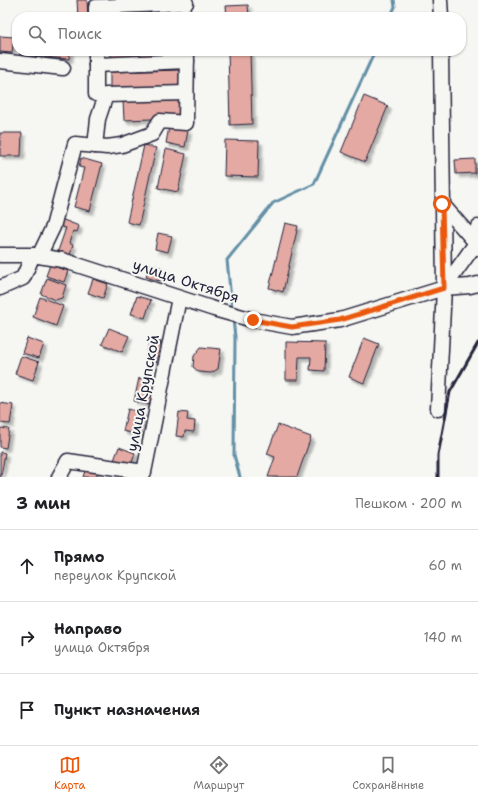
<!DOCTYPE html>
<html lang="ru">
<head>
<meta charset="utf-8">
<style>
	body { margin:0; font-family:"Shantell Sans",sans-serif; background:#f2f2f2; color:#202124 }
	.stop { position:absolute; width:12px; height:12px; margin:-9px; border:3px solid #ea580c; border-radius:50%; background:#fff }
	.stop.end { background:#ea580c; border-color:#fff; box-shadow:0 1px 4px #0008 }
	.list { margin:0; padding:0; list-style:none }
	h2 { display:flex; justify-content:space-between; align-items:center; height:52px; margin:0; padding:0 16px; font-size:17px }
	h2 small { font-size:13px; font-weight:400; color:#757577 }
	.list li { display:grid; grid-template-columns:26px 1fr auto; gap:12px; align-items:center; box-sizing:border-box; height:72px; padding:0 16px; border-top:1px solid #e0e0e0 }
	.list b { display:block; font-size:15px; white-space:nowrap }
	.list p { margin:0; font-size:13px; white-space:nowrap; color:#757577 }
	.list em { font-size:13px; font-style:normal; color:#757577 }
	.icon { flex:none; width:22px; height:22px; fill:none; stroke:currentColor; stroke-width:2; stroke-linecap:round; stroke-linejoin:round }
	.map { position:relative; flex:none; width:478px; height:477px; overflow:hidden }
	.search { position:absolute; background:#fff; box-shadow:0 1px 3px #0004; left:12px; right:12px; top:12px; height:44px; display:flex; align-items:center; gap:10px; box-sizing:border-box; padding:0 14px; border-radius:16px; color:#757577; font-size:15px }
	.sheet { height:268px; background:#fff }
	nav { display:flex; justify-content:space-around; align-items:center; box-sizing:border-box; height:56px; border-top:1px solid #e0e0e0; background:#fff; font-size:11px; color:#757577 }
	nav a { display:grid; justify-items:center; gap:2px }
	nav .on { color:#ea580c }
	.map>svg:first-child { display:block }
</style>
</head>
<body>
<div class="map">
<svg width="478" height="477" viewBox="0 0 478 477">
	<defs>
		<filter id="shadow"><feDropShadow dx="3.5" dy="3.5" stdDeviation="1" flood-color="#0004"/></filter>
	</defs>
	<rect width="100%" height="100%" fill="#f6f6f2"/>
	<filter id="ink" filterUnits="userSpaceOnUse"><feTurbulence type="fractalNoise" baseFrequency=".025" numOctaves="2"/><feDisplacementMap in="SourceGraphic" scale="8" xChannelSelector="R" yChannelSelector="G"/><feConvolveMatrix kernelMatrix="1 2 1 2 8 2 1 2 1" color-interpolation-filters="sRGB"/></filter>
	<g filter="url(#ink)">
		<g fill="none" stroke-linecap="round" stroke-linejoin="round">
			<g stroke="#6390a6" stroke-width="3">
				<polyline points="390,17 395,7 394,0"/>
				<polyline points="232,309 227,260 273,203 314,184 375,51"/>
				<polyline points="233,319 235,337 234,455 240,477"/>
			</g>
		</g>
		<g fill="#e4a9a2" stroke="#22223b" filter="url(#shadow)">
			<polygon points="77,0 87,0 88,17 78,17"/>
			<polygon points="248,5 249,17 227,17 226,6"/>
			<polygon points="176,11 176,17 117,17 117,13"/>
			<polygon points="0,36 14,37 12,53 0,52"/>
			<polygon points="20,51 42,51 41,57 20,55"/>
			<polygon points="45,51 70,51 69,59 44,57"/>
			<polygon points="111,51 180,51 181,59 111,61"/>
			<polygon points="228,51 250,51 252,124 230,125"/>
			<polygon points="182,70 184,88 110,90 110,72"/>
			<polygon points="364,96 388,106 365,162 341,152"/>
			<polygon points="180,99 181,118 124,120 123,101"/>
			<polygon points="169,127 188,130 185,147 166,143"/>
			<polygon points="0,133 22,133 21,156 0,156"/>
			<polygon points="225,140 259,141 258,177 224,176"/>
			<polygon points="144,145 156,148 139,225 127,222"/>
			<polygon points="166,149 186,154 178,192 158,188"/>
			<polygon points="81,158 102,164 90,211 74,207 84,168 79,167"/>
			<polygon points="475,159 475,173 456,174 455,160"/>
			<polygon points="61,219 79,226 77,232 73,231 69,243 73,245 70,255 58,251 66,228 59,226"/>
			<polygon points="285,223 298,226 283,292 269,288"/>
			<polygon points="158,233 172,236 168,252 155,249"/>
			<polygon points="149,264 163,268 159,281 146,277"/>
			<polygon points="50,265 68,271 64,282 46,276"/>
			<polygon points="47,278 66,285 62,298 55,300 41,294"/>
			<polygon points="93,279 108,284 103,298 88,293"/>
			<polygon points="137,296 151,300 145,318 131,314"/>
			<polygon points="40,297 63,306 56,326 33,317"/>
			<polygon points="109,328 129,336 122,352 102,344"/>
			<polygon points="27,338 44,344 39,358 22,353"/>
			<polygon points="364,338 379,344 364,383 349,377"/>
			<polygon points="150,339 161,342 156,363 145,360"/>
			<polygon points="286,342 325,343 324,371 310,370 311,357 299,357 298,380 286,380"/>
			<polygon points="201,347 221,349 218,369 211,373 199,372 193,367 194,356"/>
			<polygon points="21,356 39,362 33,380 15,374"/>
			<polygon points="139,378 155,381 150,405 134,401"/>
			<polygon points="0,403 13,405 10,424 0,423"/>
			<polygon points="128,409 144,413 139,435 123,431"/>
			<polygon points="179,412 188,413 187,420 195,421 194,432 185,431 184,437 176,436"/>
			<polygon points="278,425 311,437 297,477 268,477 275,457 267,454"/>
			<polygon points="0,428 9,429 6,448 0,447"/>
			<polygon points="119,447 135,453 130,469 130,466 114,460"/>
			<polygon points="0,452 5,453 1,477 0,477"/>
			<polygon points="87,465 99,469 96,477 83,477"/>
		</g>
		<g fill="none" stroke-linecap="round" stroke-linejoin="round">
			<defs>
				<g id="minor">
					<polyline points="440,0 441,17"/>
					<polyline points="96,17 96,7 186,3"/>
					<polyline points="0,61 63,68"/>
					<polyline points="96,65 96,51"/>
					<polyline points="105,97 96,94 96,65 187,61"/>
					<polyline points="95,146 98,119 106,95 186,93"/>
					<polyline points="442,204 476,243"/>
					<polyline points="477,248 476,243 478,227"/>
					<polyline points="0,255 33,255 62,260 214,309 253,320 292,327 340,320 444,288 470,286 478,284"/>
					<polyline points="39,256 53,227 75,144 107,147 122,145 152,134 160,121 186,123 187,51"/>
					<polyline points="0,288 23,278 33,255"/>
					<polyline points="444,288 476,243 478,243"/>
					<polyline points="438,409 444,288 441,51"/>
					<polyline points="59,477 68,461 144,472 179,298"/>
				</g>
			</defs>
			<use href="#minor" stroke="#22223b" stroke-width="17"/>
			<use href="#minor" stroke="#f6f6f2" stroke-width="14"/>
			<polyline stroke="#22223b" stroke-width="3" points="438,477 438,455 450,392 478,343"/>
		</g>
	</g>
	<g fill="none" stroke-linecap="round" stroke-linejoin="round" filter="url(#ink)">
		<polyline stroke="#ea580c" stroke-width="5" points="253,320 292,327 340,320 444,288 442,204"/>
	</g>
	<g text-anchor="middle" stroke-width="4" stroke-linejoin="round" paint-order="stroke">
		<g font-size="15" fill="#22223b" stroke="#f6f6f2">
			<text transform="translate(186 281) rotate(18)" y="5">улица Октября</text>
			<text transform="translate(143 393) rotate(-79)" y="5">улица Крупской</text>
		</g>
	</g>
</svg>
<div class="stop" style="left:442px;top:204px"></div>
<div class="stop end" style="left:253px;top:320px"></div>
<div class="search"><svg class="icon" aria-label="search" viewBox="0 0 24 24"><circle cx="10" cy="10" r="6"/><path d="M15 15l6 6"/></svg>Поиск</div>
</div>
<section class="sheet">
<h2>3 мин<small>Пешком · 200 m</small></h2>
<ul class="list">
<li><svg class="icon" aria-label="ahead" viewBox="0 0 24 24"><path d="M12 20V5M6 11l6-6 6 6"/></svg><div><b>Прямо</b><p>переулок Крупской</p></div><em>60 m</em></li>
<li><svg class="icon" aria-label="right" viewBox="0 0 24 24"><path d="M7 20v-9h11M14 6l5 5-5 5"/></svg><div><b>Направо</b><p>улица Октября</p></div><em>140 m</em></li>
<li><svg class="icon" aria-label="arrive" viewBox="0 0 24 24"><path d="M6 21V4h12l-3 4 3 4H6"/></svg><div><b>Пункт назначения</b></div></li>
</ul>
</section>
<nav>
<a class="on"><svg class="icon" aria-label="map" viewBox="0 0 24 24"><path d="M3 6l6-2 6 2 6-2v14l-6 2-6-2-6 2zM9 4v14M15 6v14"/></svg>Карта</a>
<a><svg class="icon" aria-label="directions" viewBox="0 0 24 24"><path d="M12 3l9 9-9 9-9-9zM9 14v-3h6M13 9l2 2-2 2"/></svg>Маршрут</a>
<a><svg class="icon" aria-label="saved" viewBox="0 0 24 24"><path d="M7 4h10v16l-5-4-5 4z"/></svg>Сохранённые</a>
</nav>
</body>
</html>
